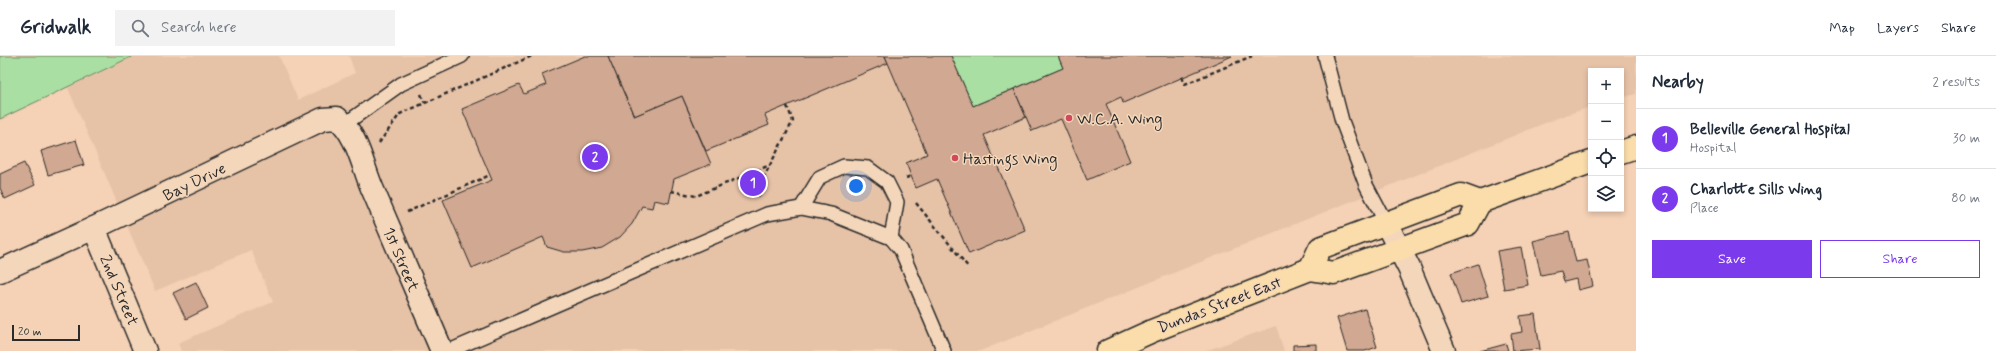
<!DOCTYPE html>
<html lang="en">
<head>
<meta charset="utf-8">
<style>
	body { margin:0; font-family:Mynerve,sans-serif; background:#f2f2f3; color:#1f2937 }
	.controls { position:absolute; right:12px; top:12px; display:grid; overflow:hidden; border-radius:0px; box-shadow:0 2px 6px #0003 }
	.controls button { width:36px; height:36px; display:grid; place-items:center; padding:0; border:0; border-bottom:1px solid #e0e1e3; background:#fff; color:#1f2937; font:20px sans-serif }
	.scale { position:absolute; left:12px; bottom:10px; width:68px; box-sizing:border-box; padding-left:4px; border:2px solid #2b2b2b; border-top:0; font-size:11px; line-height:14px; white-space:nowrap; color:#2b2b2b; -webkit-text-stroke:3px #f4d7bb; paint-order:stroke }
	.you { position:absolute; left:856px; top:130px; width:14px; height:14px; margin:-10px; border:3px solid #fff; border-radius:50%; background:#1a73e8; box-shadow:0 0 0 6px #1a73e833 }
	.badge { display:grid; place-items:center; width:26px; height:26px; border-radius:50%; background:#7c3aed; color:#fff; font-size:13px; font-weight:700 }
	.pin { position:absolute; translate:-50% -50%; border:2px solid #fff; box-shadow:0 1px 4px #0006 }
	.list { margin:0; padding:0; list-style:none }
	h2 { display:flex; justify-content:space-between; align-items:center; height:52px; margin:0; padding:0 16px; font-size:17px }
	h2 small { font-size:13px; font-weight:400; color:#747a83 }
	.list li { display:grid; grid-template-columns:26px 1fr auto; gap:12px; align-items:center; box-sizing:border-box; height:60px; padding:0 16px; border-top:1px solid #e0e1e3 }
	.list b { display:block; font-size:15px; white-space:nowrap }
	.list p { margin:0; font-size:13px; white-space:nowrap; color:#747a83 }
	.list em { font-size:13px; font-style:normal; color:#747a83 }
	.actions { display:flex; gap:8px; padding:12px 16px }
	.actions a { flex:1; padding:9px 0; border:1px solid #7c3aed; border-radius:0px; text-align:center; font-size:14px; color:#7c3aed }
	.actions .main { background:#7c3aed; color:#fff }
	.icon { flex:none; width:22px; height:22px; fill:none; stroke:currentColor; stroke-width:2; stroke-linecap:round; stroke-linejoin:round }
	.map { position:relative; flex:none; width:1636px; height:295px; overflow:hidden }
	header { display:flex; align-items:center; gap:24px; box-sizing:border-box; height:56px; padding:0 20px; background:#fff; border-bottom:1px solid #e0e1e3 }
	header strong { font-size:19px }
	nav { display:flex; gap:22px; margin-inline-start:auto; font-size:14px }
	.search { width:280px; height:36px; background:#f2f2f3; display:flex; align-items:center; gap:10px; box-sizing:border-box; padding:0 14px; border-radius:0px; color:#747a83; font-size:15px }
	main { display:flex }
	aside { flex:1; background:#fff }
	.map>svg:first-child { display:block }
</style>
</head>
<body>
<header>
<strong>Gridwalk</strong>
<div class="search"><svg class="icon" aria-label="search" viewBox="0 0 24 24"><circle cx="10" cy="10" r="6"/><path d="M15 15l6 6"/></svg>Search here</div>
<nav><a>Map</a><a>Layers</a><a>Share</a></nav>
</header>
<main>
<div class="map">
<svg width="1636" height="295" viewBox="0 0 1636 295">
	<rect width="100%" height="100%" fill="#f5d1b5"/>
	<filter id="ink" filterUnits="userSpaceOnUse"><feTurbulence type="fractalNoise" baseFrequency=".025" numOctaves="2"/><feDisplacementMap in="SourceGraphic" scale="8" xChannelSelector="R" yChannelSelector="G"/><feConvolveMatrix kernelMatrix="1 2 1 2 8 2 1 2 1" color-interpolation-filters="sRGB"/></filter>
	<g filter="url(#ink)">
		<g fill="#e6c2a7">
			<polygon points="133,0 279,0 298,44 355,17 349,0 1636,0 1636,38 1621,42 1621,15 1591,15 1591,51 1565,59 980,295 181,295 178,287 273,246 251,194 155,235 68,32"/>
			<polygon points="1276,270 1284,295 1205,295"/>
		</g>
		<g fill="#a9dfa2" stroke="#6a8566">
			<polygon points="0,0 133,0 0,63"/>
			<polygon points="951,0 1058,0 1063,12 973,50"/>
		</g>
		<g fill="#d1a891" stroke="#2b2b2b">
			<polygon points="585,0 608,0 634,60 682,40 711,108 674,123 669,147 654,144 652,152 642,150 632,168 620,181 602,192 582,196 564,196 547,191 543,181 472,212 443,144 492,124 462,53 519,29 524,38 546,29 542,18"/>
			<polygon points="608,0 885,0 888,7 765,59 769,69 706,95 682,40 634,60"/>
			<polygon points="885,0 951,0 973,50 1014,33 1026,61 984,79 1025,174 969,198 937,123 916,132 911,120 906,107 927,98"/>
			<polygon points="1058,0 1232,0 1123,47 1121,41 1106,48 1130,105 1087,124 1061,63 1032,75 1014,33 1063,12"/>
			<polygon points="76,84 84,109 48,119 41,95"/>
			<polygon points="24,107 35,129 5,143 0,132 0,118"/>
			<polygon points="1569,176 1576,206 1587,204 1593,230 1578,234 1576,223 1564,226 1561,215 1541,219 1533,185"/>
			<polygon points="1521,191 1528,229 1504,233 1497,195"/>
			<polygon points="1478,208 1488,240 1461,248 1451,217"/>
			<polygon points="196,226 208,252 186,263 173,237"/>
			<polygon points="1365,253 1377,291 1365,295 1347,295 1337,262"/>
			<polygon points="1535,258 1540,293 1513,295 1511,278 1522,276 1520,260"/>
			<polygon points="1316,288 1316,295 1293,295 1293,289"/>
			<polygon points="1506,288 1508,295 1480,295"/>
		</g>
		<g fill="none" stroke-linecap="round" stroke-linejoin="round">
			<defs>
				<g id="service">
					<polyline points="1325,0 1342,65 1366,129 1386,167"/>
					<polyline points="345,68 401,28 462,0"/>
					<polyline points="801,152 820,121 844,110 868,112 887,126 897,146 891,182"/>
					<polyline points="449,295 767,158 801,152 831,158 891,182 901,194 944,295"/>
				</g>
				<g id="minor">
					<polyline points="1386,167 1409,212 1444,295"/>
					<polyline points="94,172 145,295"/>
					<path d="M0 215 94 172 323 63 337 62C357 78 362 108 372 132 395 186 419 241 442 295"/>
				</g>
				<g id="primary">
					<polyline points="1621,96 1636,91"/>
					<polyline points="1310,213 1320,192 1461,139 1480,146 1591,106"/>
					<polyline points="1108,295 1152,275 1310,213 1334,217 1468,168 1480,146"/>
				</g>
			</defs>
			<use href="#service" stroke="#2b2b2b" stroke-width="16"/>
			<use href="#minor" stroke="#2b2b2b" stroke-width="25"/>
			<use href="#primary" stroke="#2b2b2b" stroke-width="25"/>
			<g stroke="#2b2b2b" stroke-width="2.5" stroke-dasharray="4 3" stroke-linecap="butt">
				<polyline points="1182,21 1185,28 1252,0"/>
				<polyline points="421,38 425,47"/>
				<polyline points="379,87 400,58 532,0"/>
				<polyline points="906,122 911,120"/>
				<polyline points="671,135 696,140 770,109"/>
				<polyline points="760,141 757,134 793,65 787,50"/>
				<polyline points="916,147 969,212"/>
				<polyline points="407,156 490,119"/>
			</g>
			<use href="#service" stroke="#f4d7bb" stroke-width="13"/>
			<use href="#minor" stroke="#f4d7bb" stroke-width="22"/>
			<use href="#primary" stroke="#fbddab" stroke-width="22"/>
		</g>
	</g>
	<g fill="#d1495b" stroke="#f4d7bb" stroke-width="1.5">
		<circle cx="1069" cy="62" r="4"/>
		<circle cx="955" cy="102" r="4"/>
	</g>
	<g text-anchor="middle" stroke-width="3" stroke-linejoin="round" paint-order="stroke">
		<g font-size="16" fill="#2b2b2b" stroke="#f4d7bb" text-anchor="start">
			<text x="1077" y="68">W.C.A. Wing</text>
			<text x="963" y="108">Hastings Wing</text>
		</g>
		<g font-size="16" fill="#2b2b2b" stroke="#f4d7bb">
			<text transform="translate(194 125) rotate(-26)" y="6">Bay Drive</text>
			<text transform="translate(402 203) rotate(67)" y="6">1st Street</text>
			<text transform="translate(120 234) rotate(67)" y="6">2nd Street</text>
			<text transform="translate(1219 248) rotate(-21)" y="6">Dundas Street East</text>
		</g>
	</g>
</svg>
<div class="controls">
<button>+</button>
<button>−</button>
<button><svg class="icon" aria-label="locate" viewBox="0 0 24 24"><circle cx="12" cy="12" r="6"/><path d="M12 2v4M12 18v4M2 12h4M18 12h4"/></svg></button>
<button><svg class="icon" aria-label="layers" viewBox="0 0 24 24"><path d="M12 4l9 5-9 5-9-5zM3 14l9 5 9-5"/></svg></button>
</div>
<div class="scale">20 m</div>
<div class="you"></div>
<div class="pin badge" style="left:753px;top:127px">1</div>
<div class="pin badge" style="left:595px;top:101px">2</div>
</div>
<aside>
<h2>Nearby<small>2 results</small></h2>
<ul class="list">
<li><span class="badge">1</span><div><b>Belleville General Hospital</b><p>Hospital</p></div><em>30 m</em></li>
<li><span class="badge">2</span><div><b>Charlotte Sills Wing</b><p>Place</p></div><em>80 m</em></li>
</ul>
<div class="actions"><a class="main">Save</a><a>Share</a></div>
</aside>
</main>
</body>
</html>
